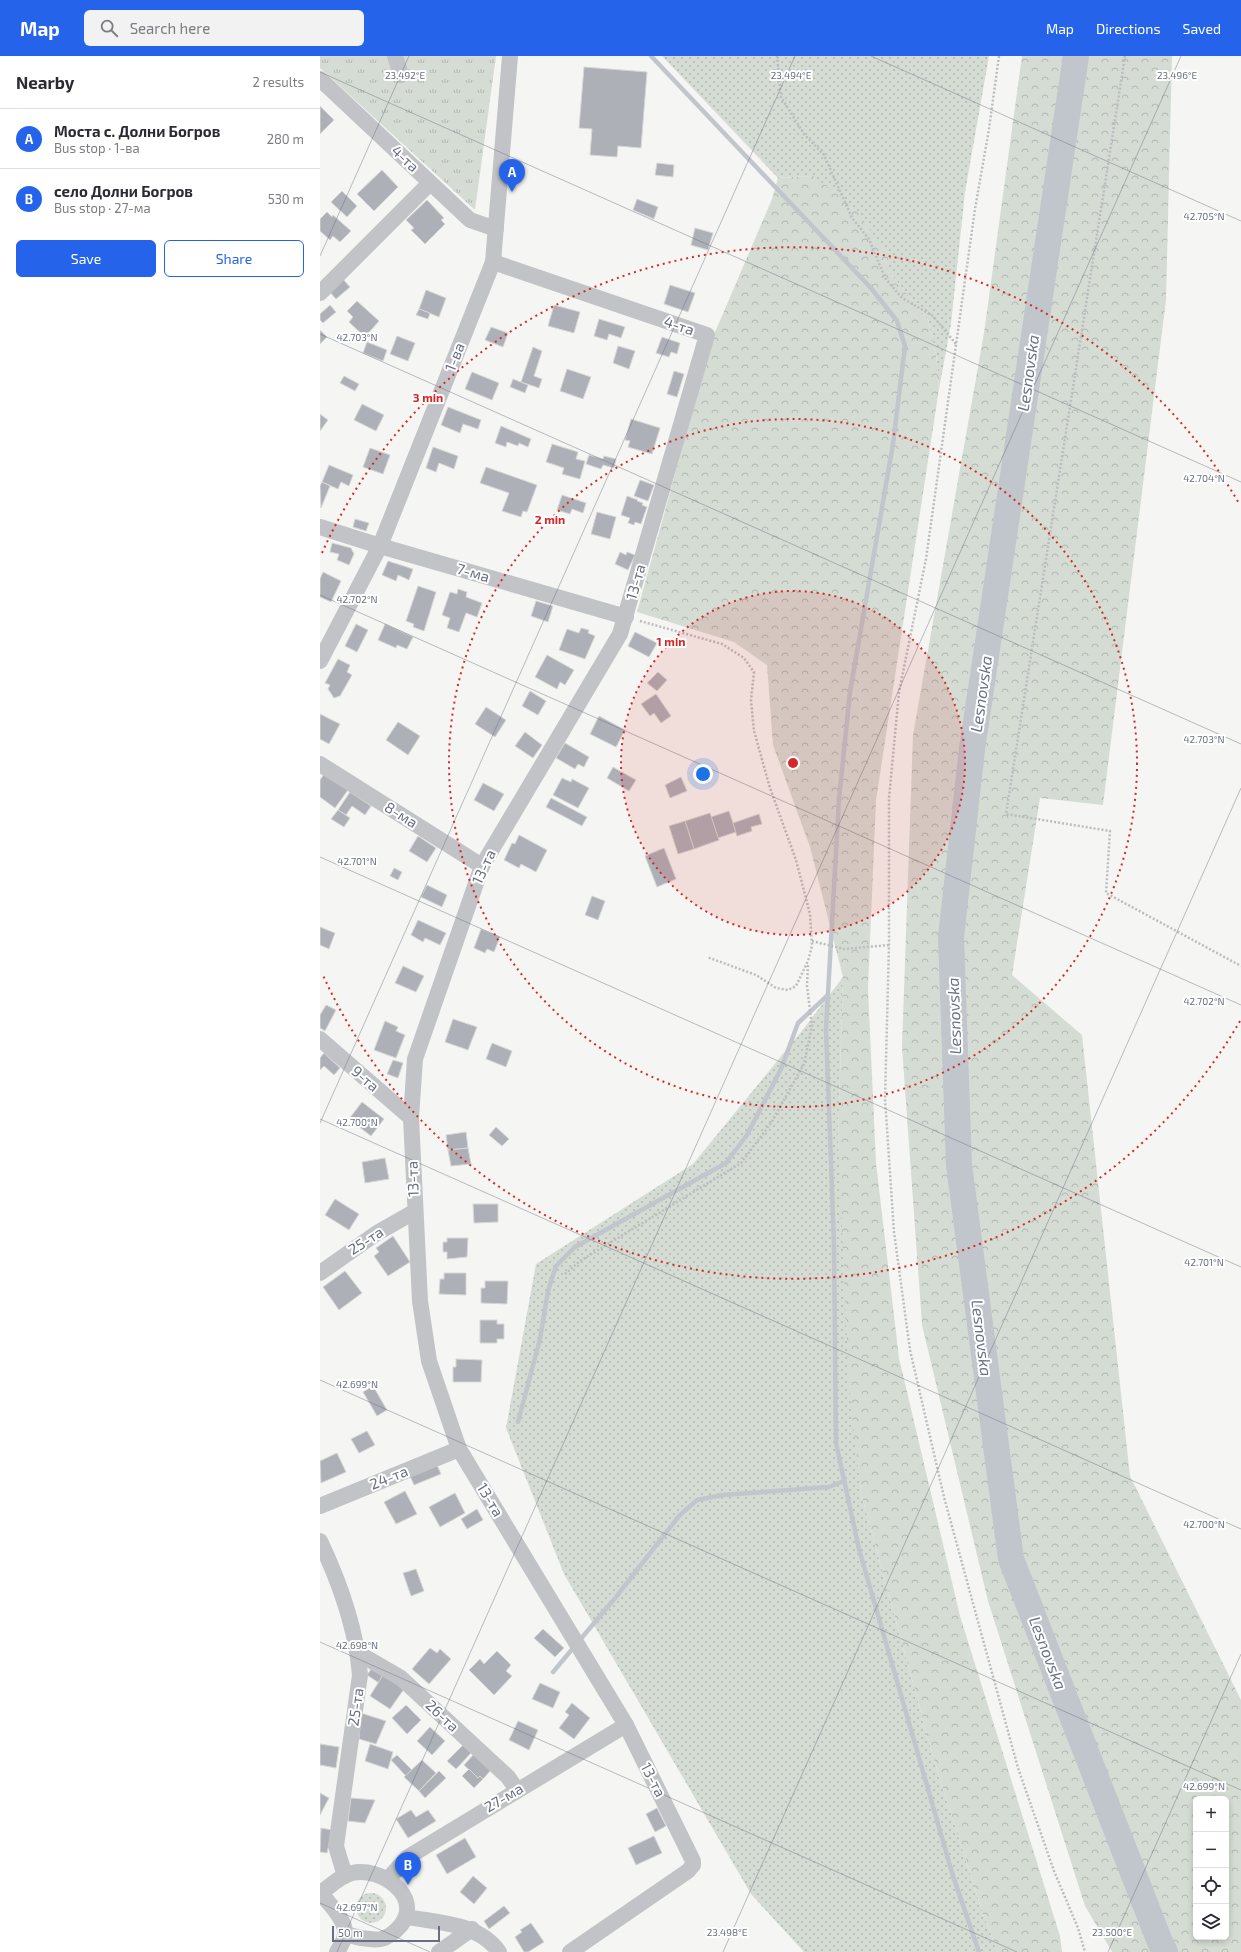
<!DOCTYPE html>
<html lang="en">
<head>
<meta charset="utf-8">
<style>
	body { margin:0; font-family:"Exo 2",sans-serif; background:#f2f2f3; color:#2b2b33 }
	.controls { position:absolute; right:12px; bottom:12px; display:grid; overflow:hidden; border-radius:6px; box-shadow:0 2px 6px #0003 }
	.controls button { width:36px; height:36px; display:grid; place-items:center; padding:0; border:0; border-bottom:1px solid #e1e1e2; background:#fff; color:#2b2b33; font:20px sans-serif }
	.scale { position:absolute; left:12px; bottom:10px; width:108px; box-sizing:border-box; padding-left:4px; border:2px solid #686f80; border-top:0; font-size:11px; line-height:14px; white-space:nowrap; color:#686f80; -webkit-text-stroke:3px #fff; paint-order:stroke }
	.you { position:absolute; left:383px; top:718px; width:14px; height:14px; margin:-10px; border:3px solid #fff; border-radius:50%; background:#1a73e8; box-shadow:0 0 0 6px #1a73e833 }
	.badge { display:grid; place-items:center; width:26px; height:26px; border-radius:50%; background:#2563eb; color:#fff; font-size:13px; font-weight:700 }
	.pin { position:absolute; translate:-50% -33px; filter:drop-shadow(0 1px 2px #0008) }
	.pin::after { content:''; position:absolute; top:21px; width:14px; height:12px; background:inherit; clip-path:polygon(0 0,100% 0,50% 100%) }
	.list { margin:0; padding:0; list-style:none }
	h2 { display:flex; justify-content:space-between; align-items:center; height:52px; margin:0; padding:0 16px; font-size:17px }
	h2 small { font-size:13px; font-weight:400; color:#7c7c81 }
	.list li { display:grid; grid-template-columns:26px 1fr auto; gap:12px; align-items:center; box-sizing:border-box; height:60px; padding:0 16px; border-top:1px solid #e1e1e2 }
	.list b { display:block; font-size:15px; white-space:nowrap }
	.list p { margin:0; font-size:13px; white-space:nowrap; color:#7c7c81 }
	.list em { font-size:13px; font-style:normal; color:#7c7c81 }
	.actions { display:flex; gap:8px; padding:12px 16px }
	.actions a { flex:1; padding:9px 0; border:1px solid #2563eb; border-radius:6px; text-align:center; font-size:14px; color:#2563eb }
	.actions .main { background:#2563eb; color:#fff }
	.icon { flex:none; width:22px; height:22px; fill:none; stroke:currentColor; stroke-width:2; stroke-linecap:round; stroke-linejoin:round }
	.map { position:relative; flex:none; width:921px; height:1896px; overflow:hidden }
	header { display:flex; align-items:center; gap:24px; box-sizing:border-box; height:56px; padding:0 20px; background:#2563eb; color:#fff }
	header strong { font-size:19px }
	nav { display:flex; gap:22px; margin-inline-start:auto; font-size:14px }
	.search { width:280px; height:36px; background:#f2f2f3; display:flex; align-items:center; gap:10px; box-sizing:border-box; padding:0 14px; border-radius:6px; color:#7c7c81; font-size:15px }
	main { display:flex }
	aside { flex:1; background:#fff }
	.map>svg:first-child { display:block }
</style>
</head>
<body>
<header>
<strong>Map</strong>
<div class="search"><svg class="icon" aria-label="search" viewBox="0 0 24 24"><circle cx="10" cy="10" r="6"/><path d="M15 15l6 6"/></svg>Search here</div>
<nav><a>Map</a><a>Directions</a><a>Saved</a></nav>
</header>
<main>
<aside>
<h2>Nearby<small>2 results</small></h2>
<ul class="list">
<li><span class="badge">A</span><div><b>Моста с. Долни Богров</b><p>Bus stop · 1-ва</p></div><em>280 m</em></li>
<li><span class="badge">B</span><div><b>село Долни Богров</b><p>Bus stop · 27-ма</p></div><em>530 m</em></li>
</ul>
<div class="actions"><a class="main">Save</a><a>Share</a></div>
</aside>
<div class="map">
<svg width="921" height="1896" viewBox="0 0 921 1896">
	<defs>
		<pattern id="grass-dots" width="8" height="8" patternUnits="userSpaceOnUse"><rect width="8" height="8" fill="#d5dcd4"/><path d="M2 2h.1M6 6h.1" fill="none" stroke="#b1b7b1" stroke-width="1.8" stroke-linecap="round"/></pattern>
		<pattern id="forest-crowns" width="20" height="18" patternUnits="userSpaceOnUse"><rect width="20" height="18" fill="#d5dcd4"/><path d="M2 6a3 3 0 1 1 6 0M12 15a3 3 0 1 1 6 0" fill="none" stroke="#b1b7b1"/></pattern>
		<pattern id="park-tufts" width="24" height="20" patternUnits="userSpaceOnUse"><rect width="24" height="20" fill="#d5dcd4"/><path d="M3 7l-1-3M5 7V3M7 7l1-3M15 17l-1-3M17 17v-4M19 17l1-3" fill="none" stroke="#b1b7b1"/></pattern>
	</defs>
	<rect width="100%" height="100%" fill="#f5f6f3"/>
	<g fill="url(#grass-dots)">
		<polygon points="342,0 669,0 645,136 631,268 619,333 616,299 608,264 569,216 569,201 493,120 458,122"/>
		<polygon points="523,921 518,1083 541,1437 614,1704 663,1858 678,1896 484,1896 431,1838 244,1518 186,1372 216,1208 373,1108 485,971"/>
		<circle cx="51" cy="1852" r="15"/>
	</g>
	<g fill="url(#forest-crowns)" fill-rule="evenodd">
		<path d="M702 0H852L846 244 783 749 720 742 692 919 762 979 810 1420 921 1644V1896H792L765 1850 668 1545 602 1269 582 991 593 679 664 277ZM876 1743H906V1881H876Z"/>
		<polygon points="493,120 535,152 569,201 569,216 608,264 616,299 619,333 556,744 548,932 556,1107 579,1302 640,1560 740,1880 742,1896 678,1896 663,1858 614,1704 541,1437 529,1332 518,1083 523,921 490,791 453,689 447,609 414,586 317,556 393,281 452,143 458,122"/>
	</g>
	<polygon fill="url(#park-tufts)" points="0,0 176,0 155,154 0,12"/>
	<g fill="none" stroke-linecap="round" stroke-linejoin="round">
		<g stroke="#c1c5cc" stroke-width="4.5">
			<polyline points="331,0 551,232 577,265 585,290 573,388 530,636 519,743 506,973 514,1188 516,1387 539,1493 633,1820 659,1896"/>
			<polyline points="198,1366 220,1283 228,1235 236,1210 255,1191 406,1107 427,1079 461,1013 478,967 508,939"/>
			<polyline points="233,1616 296,1541 359,1460 377,1444 403,1439 509,1431 524,1425"/>
		</g>
		<polyline stroke="#c1c5cc" stroke-width="26" points="756,0 652,693 631,881 639,1109 691,1503 840,1886 845,1896"/>
	</g>
	<g fill="#adb0b7" stroke="#d7d7d5">
		<polygon points="264,11 327,16 321,92 298,90 297,101 270,99 272,73 259,72"/>
		<polygon points="0,50 14,64 0,78"/>
		<polygon points="337,107 354,109 353,121 335,119"/>
		<polygon points="62,114 78,131 54,155 37,138"/>
		<polygon points="22,135 37,150 27,161 11,146"/>
		<polygon points="317,143 338,151 334,163 313,154"/>
		<polygon points="107,144 124,162 121,164 125,168 105,188 91,174 94,172 86,164"/>
		<polygon points="7,156 12,161 13,159 31,175 20,186 13,180 10,184 0,175 0,163"/>
		<polygon points="375,172 393,177 388,194 371,189"/>
		<polygon points="22,222 30,231 16,243 8,234"/>
		<polygon points="350,229 375,237 368,256 344,248"/>
		<polygon points="106,234 126,242 119,261 99,253"/>
		<polygon points="37,245 59,265 45,281 29,266 33,261 27,255"/>
		<polygon points="10,249 16,256 3,267 0,264 0,258"/>
		<polygon points="234,249 260,256 254,277 228,270"/>
		<polygon points="99,253 110,257 108,263 96,259"/>
		<polygon points="279,263 305,271 301,282 289,278 287,284 274,280"/>
		<polygon points="171,271 188,277 183,291 165,284"/>
		<polygon points="0,274 7,281 0,288"/>
		<polygon points="77,280 95,287 88,305 70,298"/>
		<polygon points="342,281 360,287 357,298 351,296 349,301 336,297"/>
		<polygon points="47,286 67,294 63,305 43,297"/>
		<polygon points="298,290 315,295 309,313 293,307"/>
		<polygon points="213,291 222,295 214,320 222,323 219,332 201,326"/>
		<polygon points="247,313 271,321 263,343 240,335"/>
		<polygon points="354,315 364,318 357,341 347,338"/>
		<polygon points="152,316 179,327 172,344 145,333"/>
		<polygon points="24,320 39,328 35,335 20,327"/>
		<polygon points="193,323 208,329 205,337 190,331"/>
		<polygon points="42,348 64,359 56,375 34,364"/>
		<polygon points="128,351 161,364 158,373 143,368 140,377 121,369"/>
		<polygon points="0,358 8,364 0,375"/>
		<polygon points="311,363 340,372 332,398 308,391 310,385 305,384"/>
		<polygon points="181,370 211,383 208,391 199,387 198,390 187,386 186,391 175,387"/>
		<polygon points="232,388 258,396 256,403 265,405 260,423 242,418 244,412 226,406"/>
		<polygon points="113,391 138,400 134,413 119,407 116,416 106,412"/>
		<polygon points="50,392 70,399 63,418 43,411"/>
		<polygon points="269,399 283,403 284,400 296,403 294,412 283,409 281,413 266,408"/>
		<polygon points="9,409 33,419 29,430 21,426 18,433 2,426"/>
		<polygon points="166,411 217,429 207,456 203,455 201,461 182,455 189,437 160,427"/>
		<polygon points="320,424 334,429 328,445 314,440"/>
		<polygon points="2,426 10,430 1,452 0,430"/>
		<polygon points="242,439 266,447 263,457 252,453 250,458 237,454"/>
		<polygon points="307,440 318,444 317,445 323,447 322,449 327,451 321,468 315,466 314,469 308,467 310,462 301,459"/>
		<polygon points="277,456 296,461 290,483 271,478"/>
		<polygon points="35,463 49,467 46,475 33,471"/>
		<polygon points="12,487 31,492 34,498 29,509 17,504 19,498 10,496"/>
		<polygon points="300,496 306,499 307,496 315,499 308,514 295,508"/>
		<polygon points="68,505 93,513 89,524 78,519 76,525 62,519"/>
		<polygon points="3,516 21,525 11,546 0,541 0,523"/>
		<polygon points="98,530 116,536 104,575 93,571 94,568 86,565"/>
		<polygon points="138,533 147,536 146,541 162,547 157,561 146,557 139,576 127,572 130,562 122,559 130,536 137,538"/>
		<polygon points="216,545 233,550 228,566 211,560"/>
		<polygon points="36,568 48,574 37,596 25,590"/>
		<polygon points="65,568 93,581 87,593 77,589 76,592 58,584"/>
		<polygon points="261,572 269,574 268,577 275,580 265,603 239,594 247,573 259,577"/>
		<polygon points="315,576 337,587 329,601 308,590"/>
		<polygon points="227,599 254,614 245,629 240,626 237,633 215,621"/>
		<polygon points="18,603 30,609 27,616 32,619 20,640 14,642 8,633 10,629 5,627"/>
		<polygon points="338,616 347,624 337,635 327,627"/>
		<polygon points="210,635 226,645 218,659 202,650"/>
		<polygon points="336,638 351,660 341,667 334,657 330,660 321,648"/>
		<polygon points="166,651 186,664 175,681 155,668"/>
		<polygon points="0,658 20,668 9,688 0,683"/>
		<polygon points="279,660 305,674 296,691 270,678"/>
		<polygon points="78,666 100,680 88,699 66,684"/>
		<polygon points="205,676 222,689 213,702 195,690"/>
		<polygon points="245,687 269,701 264,711 258,708 255,713 236,702"/>
		<polygon points="293,711 316,724 309,735 287,722"/>
		<polygon points="4,718 28,734 15,752 0,741 0,724"/>
		<polygon points="361,721 367,735 350,742 345,729"/>
		<polygon points="242,722 251,726 252,723 269,732 258,752 233,739"/>
		<polygon points="163,727 184,738 174,755 154,744"/>
		<polygon points="30,736 51,750 45,759 32,750 26,759 18,754"/>
		<polygon points="231,742 267,761 262,770 226,751"/>
		<polygon points="18,754 30,762 24,771 11,763"/>
		<polygon points="409,755 416,776 398,782 391,761"/>
		<polygon points="390,757 399,784 374,793 365,765"/>
		<polygon points="439,758 442,768 431,771 432,775 417,780 413,767"/>
		<polygon points="365,765 374,793 358,798 349,770"/>
		<polygon points="199,779 227,794 216,816 201,808 199,812 184,804 192,787 195,788"/>
		<polygon points="98,780 116,792 107,806 89,795"/>
		<polygon points="344,792 356,823 337,831 325,800"/>
		<polygon points="74,812 82,816 78,824 70,820"/>
		<polygon points="107,829 127,839 122,851 101,841"/>
		<polygon points="272,840 285,845 278,864 265,859"/>
		<polygon points="98,864 126,877 120,889 105,882 103,886 91,879"/>
		<polygon points="0,871 15,877 9,893 0,889"/>
		<polygon points="161,873 180,881 174,896 167,893 165,897 154,892"/>
		<polygon points="83,910 104,920 96,936 75,927"/>
		<polygon points="6,949 16,954 5,975 0,972 0,959"/>
		<polygon points="133,963 157,971 148,994 125,986"/>
		<polygon points="65,965 78,971 76,975 85,979 76,1002 54,994"/>
		<polygon points="172,987 192,995 186,1011 166,1003"/>
		<polygon points="4,997 20,1012 14,1019 4,1010 0,1014 0,1002"/>
		<polygon points="73,1004 83,1007 78,1022 67,1018"/>
		<polygon points="42,1046 64,1063 51,1080 29,1063"/>
		<polygon points="176,1071 189,1083 182,1090 169,1079"/>
		<polygon points="146,1076 148,1092 128,1094 126,1079"/>
		<polygon points="148,1092 151,1108 131,1110 128,1094"/>
		<polygon points="65,1102 69,1123 45,1127 42,1106"/>
		<polygon points="15,1143 39,1158 29,1174 5,1159"/>
		<polygon points="153,1148 178,1148 178,1166 154,1167"/>
		<polygon points="73,1180 90,1206 68,1220 54,1200 59,1196 56,1192"/>
		<polygon points="127,1182 148,1182 147,1201 127,1203 127,1196 123,1196 123,1186 127,1186"/>
		<polygon points="25,1215 42,1237 19,1254 3,1231"/>
		<polygon points="124,1217 146,1217 146,1239 119,1238 120,1223 124,1223"/>
		<polygon points="165,1225 188,1225 187,1248 161,1247 161,1232 165,1232"/>
		<polygon points="160,1264 177,1264 177,1268 184,1268 184,1283 177,1283 177,1287 160,1287"/>
		<polygon points="136,1303 162,1304 161,1326 133,1326 133,1311 136,1311"/>
		<polygon points="53,1330 67,1354 57,1360 43,1336"/>
		<polygon points="47,1375 55,1389 39,1397 31,1383"/>
		<polygon points="17,1397 26,1416 1,1427 0,1405"/>
		<polygon points="117,1409 121,1418 94,1429 90,1420"/>
		<polygon points="85,1435 97,1458 76,1468 64,1446"/>
		<polygon points="135,1437 145,1457 120,1471 109,1451"/>
		<polygon points="157,1453 163,1464 147,1473 141,1463"/>
		<polygon points="96,1513 104,1535 91,1540 83,1517"/>
		<polygon points="223,1573 244,1592 235,1601 214,1582"/>
		<polygon points="110,1592 117,1597 120,1593 131,1603 109,1628 92,1613"/>
		<polygon points="177,1595 191,1609 186,1615 192,1620 174,1639 149,1614 160,1603 164,1608"/>
		<polygon points="52,1612 63,1619 59,1627 47,1619"/>
		<polygon points="63,1619 84,1633 70,1653 50,1640"/>
		<polygon points="220,1627 240,1636 233,1652 212,1643"/>
		<polygon points="252,1647 270,1662 254,1683 239,1672 249,1659 245,1656"/>
		<polygon points="86,1649 101,1664 87,1678 72,1662"/>
		<polygon points="41,1657 66,1665 56,1688 39,1683"/>
		<polygon points="198,1665 218,1674 209,1694 189,1684"/>
		<polygon points="110,1671 125,1685 112,1699 97,1685"/>
		<polygon points="0,1688 19,1691 16,1712 0,1709"/>
		<polygon points="50,1688 73,1696 68,1713 45,1705"/>
		<polygon points="143,1689 151,1697 136,1713 127,1705"/>
		<polygon points="154,1698 171,1714 163,1723 160,1720 158,1722 144,1709"/>
		<polygon points="77,1699 92,1714 86,1720 71,1704"/>
		<polygon points="102,1704 116,1717 99,1735 84,1721"/>
		<polygon points="149,1713 158,1722 160,1720 163,1723 154,1732 142,1720"/>
		<polygon points="119,1715 126,1722 105,1742 99,1735"/>
		<polygon points="0,1737 9,1742 0,1759"/>
		<polygon points="31,1742 55,1744 45,1767 28,1765"/>
		<polygon points="337,1752 346,1770 335,1776 326,1758"/>
		<polygon points="91,1754 96,1761 108,1754 116,1765 88,1782 76,1763"/>
		<polygon points="1,1772 12,1774 7,1797 0,1796"/>
		<polygon points="334,1780 342,1797 316,1809 308,1792"/>
		<polygon points="145,1782 156,1801 127,1818 116,1799"/>
		<polygon points="153,1820 167,1832 154,1848 140,1836"/>
		<polygon points="184,1850 190,1857 169,1873 164,1865"/>
		<polygon points="211,1867 224,1886 208,1896 204,1896 195,1881 202,1876 200,1874"/>
	</g>
	<g fill="none" stroke-linecap="round" stroke-linejoin="round">
		<g stroke="#bbbcbf" stroke-width="2.5" stroke-dasharray="2 2" stroke-linecap="butt">
			<polyline points="457,0 461,41 484,78 504,99 532,162 549,183 565,222 582,242 613,260 636,288"/>
			<polyline points="679,0 669,73 655,153 606,503 579,636 569,742 569,889 565,1043 574,1176 590,1294 624,1441 698,1712 734,1815 758,1872 765,1896"/>
			<polyline points="805,0 686,758 790,775 786,837 921,910"/>
			<polyline points="320,565 402,588 424,602 434,616 431,644 434,675 450,732 476,804 490,858 492,890 488,905 476,930 468,934 456,932 436,919 387,901"/>
			<polyline points="492,885 524,893 569,889"/>
			<polyline points="245,1218 260,1205 421,1107 451,1067 484,1008 492,970 487,930 488,908"/>
		</g>
		<g stroke="#c2c3c7" stroke-width="16">
			<polyline points="75,0 81,19"/>
			<polyline points="0,23 150,164 176,173"/>
			<polyline points="173,206 387,279 300,578 162,810 95,1003 91,1062 100,1245 109,1305 139,1393 306,1669 373,1805 373,1809 368,1815 250,1896"/>
			<polyline points="0,237 110,127"/>
			<polyline points="0,471 60,490 306,561"/>
			<polyline points="0,605 60,490 173,206 190,0"/>
			<polyline points="0,708 162,810"/>
			<polyline points="0,983 91,1062"/>
			<polyline points="0,1217 57,1177 94,1156"/>
			<polyline points="0,1450 139,1393"/>
			<path d="M0 1485C20 1527 36 1572 40 1619L16 1790 25 1820"/>
			<polyline points="38,1597 81,1622 188,1721 197,1734"/>
			<polyline points="68,1823 88,1801 306,1669"/>
			<path d="M0 1836C8 1847 27 1864 25 1879 24 1885 20 1891 17 1896"/>
			<path d="M1 1837C10 1830 20 1820 32 1817 60 1810 103 1840 81 1869 76 1875 70 1881 61 1883 50 1885 36 1881 25 1878"/>
			<path d="M87 1861C119 1867 159 1867 179 1896"/>
			<polyline points="119,1896 152,1873"/>
		</g>
	</g>
	<path fill="none" stroke="#686f80" stroke-width="1" stroke-opacity="0.45" d="M551 0 921 165M0 16 921 426M0 200 89 0M0 278 921 688M0 539 921 949M0 801 921 1211M0 1063 921 1473M0 1067 475 0M0 1324 921 1734M0 1586 697 1896M0 1847 110 1896M17 1896 861 0M403 1896 921 732M788 1896 921 1598"/>
	<circle cx="473" cy="707" r="172" fill="#d62828" fill-opacity=".12"/>
	<g fill="none" stroke="#d62828" stroke-width="2" stroke-dasharray="2 4">
		<circle cx="473" cy="707" r="172"/>
		<circle cx="473" cy="707" r="344"/>
		<path d="M920 965A516 516 0 0 1 2 917M2 497A516 516 0 0 1 920 449"/>
	</g>
	<g text-anchor="middle" stroke-width="4" stroke-linejoin="round" paint-order="stroke">
		<g font-size="15" fill="#686f80" stroke="#fff">
			<text transform="translate(85 103) rotate(43)" y="5">4-та</text>
			<text transform="translate(359 270) rotate(19)" y="5">4-та</text>
			<text transform="translate(135 301) rotate(-68)" y="5">1-ва</text>
			<text transform="translate(153 517) rotate(16)" y="5">7-ма</text>
			<text transform="translate(316 526) rotate(-74)" y="5">13-та</text>
			<text transform="translate(81 759) rotate(32)" y="5">8-ма</text>
			<text transform="translate(164 811) rotate(-65)" y="5">13-та</text>
			<text transform="translate(45 1023) rotate(41)" y="5">9-та</text>
			<text transform="translate(93 1123) rotate(-92)" y="5">13-та</text>
			<text transform="translate(46 1185) rotate(-33)" y="5">25-та</text>
			<text transform="translate(69 1422) rotate(-22)" y="5">24-та</text>
			<text transform="translate(170 1444) rotate(59)" y="5">13-та</text>
			<text transform="translate(36 1651) rotate(-82)" y="5">25-та</text>
			<text transform="translate(122 1660) rotate(43)" y="5">26-та</text>
			<text transform="translate(333 1724) rotate(63)" y="5">13-та</text>
			<text transform="translate(184 1742) rotate(-31)" y="5">27-ма</text>
		</g>
		<g font-size="16" font-style="italic" fill="#697584" stroke="#fff">
			<text transform="translate(708 317) rotate(-82)" y="6">Lesnovska</text>
			<text transform="translate(661 638) rotate(-82)" y="6">Lesnovska</text>
			<text transform="translate(634 960) rotate(-92)" y="6">Lesnovska</text>
			<text transform="translate(662 1282) rotate(83)" y="6">Lesnovska</text>
			<text transform="translate(728 1597) rotate(69)" y="6">Lesnovska</text>
		</g>
	</g>
	<g font-size="10" text-anchor="middle" fill="#686f80" stroke="#fff" stroke-width="4" stroke-linejoin="round" paint-order="stroke">
		<text x="471" y="23">23.494°E</text>
		<text x="85" y="23">23.492°E</text>
		<text x="857" y="23">23.496°E</text>
		<text x="884" y="164">42.705°N</text>
		<text x="37" y="285">42.703°N</text>
		<text x="884" y="426">42.704°N</text>
		<text x="37" y="547">42.702°N</text>
		<text x="884" y="687">42.703°N</text>
		<text x="37" y="809">42.701°N</text>
		<text x="884" y="949">42.702°N</text>
		<text x="37" y="1070">42.700°N</text>
		<text x="884" y="1210">42.701°N</text>
		<text x="37" y="1332">42.699°N</text>
		<text x="884" y="1472">42.700°N</text>
		<text x="37" y="1593">42.698°N</text>
		<text x="884" y="1734">42.699°N</text>
		<text x="37" y="1855">42.697°N</text>
		<text x="407" y="1880">23.498°E</text>
		<text x="792" y="1880">23.500°E</text>
	</g>
	<circle cx="473" cy="707" r="6" fill="#d62828" stroke="#fff" stroke-width="2"/>
	<g font-size="12" text-anchor="middle" font-weight="bold" fill="#d62828" stroke="#fff" stroke-width="4" stroke-linejoin="round" paint-order="stroke">
		<text x="108" y="346">3 min</text>
		<text x="230" y="468">2 min</text>
		<text x="351" y="590">1 min</text>
	</g>
</svg>
<div class="controls">
<button>+</button>
<button>−</button>
<button><svg class="icon" aria-label="locate" viewBox="0 0 24 24"><circle cx="12" cy="12" r="6"/><path d="M12 2v4M12 18v4M2 12h4M18 12h4"/></svg></button>
<button><svg class="icon" aria-label="layers" viewBox="0 0 24 24"><path d="M12 4l9 5-9 5-9-5zM3 14l9 5 9-5"/></svg></button>
</div>
<div class="scale">50 m</div>
<div class="you"></div>
<div class="pin badge" style="left:192px;top:136px">A</div>
<div class="pin badge" style="left:88px;top:1829px">B</div>
</div>
</main>
</body>
</html>
